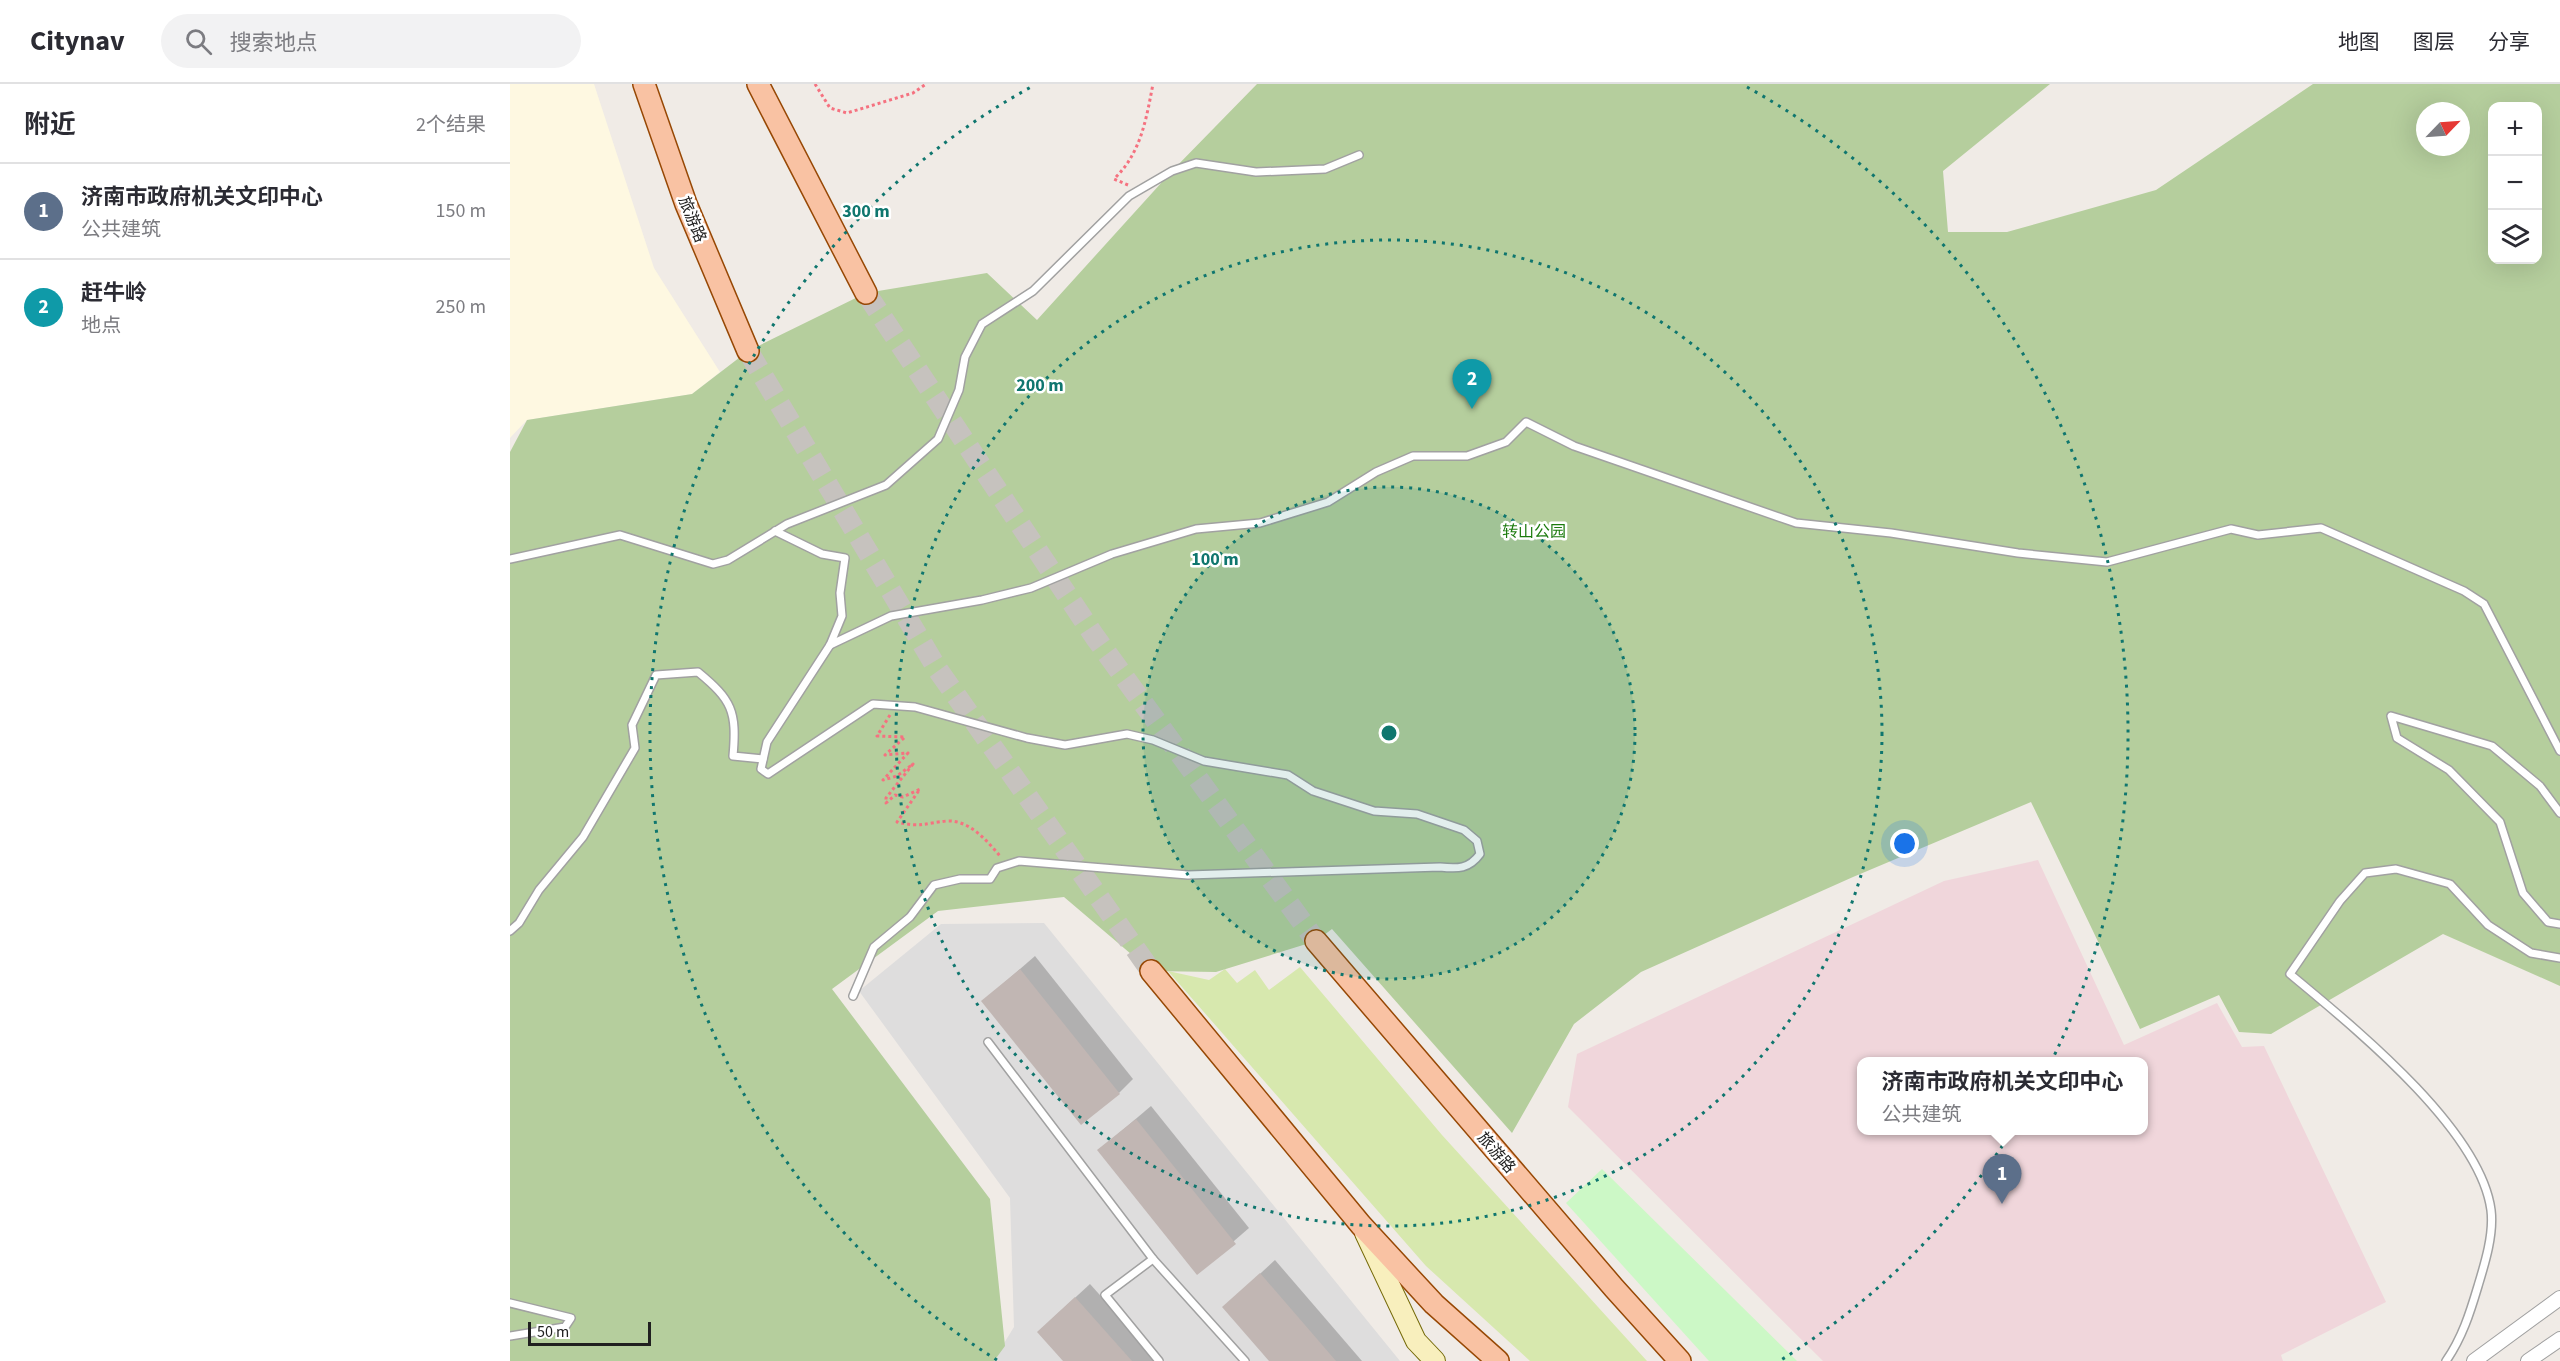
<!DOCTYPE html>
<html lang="zh">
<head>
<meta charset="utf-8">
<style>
	body { margin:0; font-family:"Source Sans 3","Noto Sans SC",sans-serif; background:#f2f2f3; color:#2b2b33 }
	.controls { position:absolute; right:18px; top:18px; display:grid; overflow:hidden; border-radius:12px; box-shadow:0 6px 24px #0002 }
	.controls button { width:54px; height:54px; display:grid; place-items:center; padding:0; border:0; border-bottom:2px solid #e1e1e2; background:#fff; color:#2b2b33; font:30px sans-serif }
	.compass { position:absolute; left:1906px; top:18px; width:54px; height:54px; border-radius:50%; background:#fff; box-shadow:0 6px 24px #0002; rotate:65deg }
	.scale { position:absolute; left:18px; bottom:15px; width:123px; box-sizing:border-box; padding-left:6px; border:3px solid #202020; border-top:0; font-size:16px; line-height:21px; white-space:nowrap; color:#202020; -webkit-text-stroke:4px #fff; paint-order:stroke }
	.you { position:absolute; left:1395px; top:760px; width:21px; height:21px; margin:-15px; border:4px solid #fff; border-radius:50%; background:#1a73e8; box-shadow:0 0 0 9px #1a73e833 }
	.badge { display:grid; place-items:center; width:39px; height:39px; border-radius:50%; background:#b45309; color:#fff; font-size:20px; font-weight:700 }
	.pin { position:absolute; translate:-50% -50px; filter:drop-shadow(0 2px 3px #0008) }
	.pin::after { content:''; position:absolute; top:32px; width:21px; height:18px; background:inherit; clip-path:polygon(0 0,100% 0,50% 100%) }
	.popup { position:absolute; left:1347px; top:973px; width:291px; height:78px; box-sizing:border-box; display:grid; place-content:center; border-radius:12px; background:#fff; filter:drop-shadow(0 2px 4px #0005); font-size:20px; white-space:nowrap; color:#7c7c81 }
	.popup b { font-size:22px; color:#2b2b33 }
	.popup::after { content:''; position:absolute; left:50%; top:100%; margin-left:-12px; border:12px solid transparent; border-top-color:#fff }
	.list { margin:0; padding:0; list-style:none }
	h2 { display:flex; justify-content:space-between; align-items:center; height:78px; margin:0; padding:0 24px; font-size:26px }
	h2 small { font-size:20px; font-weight:400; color:#7c7c81 }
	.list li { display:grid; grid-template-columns:39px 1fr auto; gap:18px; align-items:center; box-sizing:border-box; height:96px; padding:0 24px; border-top:2px solid #e1e1e2 }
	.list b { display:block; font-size:22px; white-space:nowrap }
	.list p { margin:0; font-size:20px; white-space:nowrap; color:#7c7c81 }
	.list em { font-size:20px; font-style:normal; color:#7c7c81 }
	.icon { flex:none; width:33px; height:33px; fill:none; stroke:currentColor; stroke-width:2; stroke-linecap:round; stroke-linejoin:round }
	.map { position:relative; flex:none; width:2050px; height:1277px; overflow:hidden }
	header { display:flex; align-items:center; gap:36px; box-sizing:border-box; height:84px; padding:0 30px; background:#fff; border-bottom:2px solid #e1e1e2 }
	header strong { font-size:28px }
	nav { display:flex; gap:33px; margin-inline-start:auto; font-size:21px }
	.search { width:420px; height:54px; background:#f2f2f3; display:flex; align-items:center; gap:15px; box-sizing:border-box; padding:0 21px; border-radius:33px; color:#7c7c81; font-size:22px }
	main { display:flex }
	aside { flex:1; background:#fff }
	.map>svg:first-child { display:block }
</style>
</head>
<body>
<header>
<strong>Citynav</strong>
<div class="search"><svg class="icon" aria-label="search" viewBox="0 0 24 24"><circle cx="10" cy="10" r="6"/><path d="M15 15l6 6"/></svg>搜索地点</div>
<nav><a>地图</a><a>图层</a><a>分享</a></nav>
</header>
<main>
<aside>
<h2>附近<small>2个结果</small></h2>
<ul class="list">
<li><span class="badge" style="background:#5c6f8a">1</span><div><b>济南市政府机关文印中心</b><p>公共建筑</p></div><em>150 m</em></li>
<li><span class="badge" style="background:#0f9aa8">2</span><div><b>赶牛岭</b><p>地点</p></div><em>250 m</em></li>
</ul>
</aside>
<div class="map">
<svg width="2050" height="1277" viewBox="0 0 2050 1277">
	<rect width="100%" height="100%" fill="#f0ebe6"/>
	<polygon fill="#dedddd" points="534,839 890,1277 483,1277 504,1243 500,1114 349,907 431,840"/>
	<path fill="#f0d6db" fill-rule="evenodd" d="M1528 776 1614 961 1707 919 1732 963 1754 962 1876 1218 1771 1271 1773 1277H1313L1058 1023 1067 970 1434 797ZM1351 978H1633V1046H1351Z"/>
	<polygon fill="#fef8e1" points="0,0 84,0 144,184 210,288 182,310 17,336 0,354"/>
	<polygon fill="#d7e8ae" points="790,883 932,1051 1137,1277 1020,1277 916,1182 658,887 699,896 715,885 727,899 745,886 759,906"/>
	<path fill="#b5ce9d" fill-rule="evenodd" d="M747 0H1540L1433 87 1438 148H1497L1646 106 1803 0H2050V902L1933 850 1761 950 1729 948 1709 911 1630 945 1521 718 1343 793 1131 888 1064 940 1002 1049 822 845 806 857 706 888 641 887 554 813 428 827 322 905 480 1115 495 1262 484 1277H0V368L17 336 182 310 238 267 356 209 477 189 527 236 662 87ZM1982 22H2028V176H1982ZM1915 27H1951V63H1915Z"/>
	<polygon fill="#ccf8c6" points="1092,1085 1287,1277 1199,1277 1056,1119"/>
	<g fill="#0003">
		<polygon points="525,872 623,995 609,1009 473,917"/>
		<polygon points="641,1022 739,1144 687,1189 589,1066"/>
		<polygon points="765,1176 852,1277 760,1277 714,1223"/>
		<polygon points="580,1200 649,1277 555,1277 543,1234"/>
	</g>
	<g fill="#c1b6b3">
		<polygon points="510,885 610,1010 571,1041 471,917"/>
		<polygon points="626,1035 726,1160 687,1191 587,1066"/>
		<polygon points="750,1189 826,1277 759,1277 712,1223"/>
		<polygon points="565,1213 622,1277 553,1277 527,1248"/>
	</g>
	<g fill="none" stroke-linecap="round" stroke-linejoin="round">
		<g stroke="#c6c2be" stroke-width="21" stroke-dasharray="21 10" stroke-linecap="butt">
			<polyline points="356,209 585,553 806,857"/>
			<polyline points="238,267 428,586 641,887"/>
		</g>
		<defs>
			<g id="lane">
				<path d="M265 447 312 470 335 474 330 509 332 532 320 561 257 658 251 685 258 690 363 620 405 623 517 654 555 661 617 650 643 656 694 677 778 691 803 707 864 727 907 730 954 746 967 757 970 770C959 785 948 785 930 783L678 791 509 777 487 784 480 795H450L424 801 400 833 364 863 343 912"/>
				<polyline points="0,475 110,451 203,480 218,476 277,440 376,401 428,355 449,306 455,273 472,240 523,207 619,112 662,87 686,79 746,88 815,85 849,71"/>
				<polyline points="320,561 381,532 472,516 521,504 602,470 686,445 750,439 818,418 866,388 903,372 957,372 996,358 1016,338 1064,362 1286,439 1381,449 1508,469 1597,478 1721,445 1748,451 1811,444 1954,507 1974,520 2050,667"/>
				<polyline points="2050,729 2030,702 1982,662 1881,632 1887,654 1939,686 1990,738 2013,809 2038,838 2050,840"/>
				<path d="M0 847 9 839 29 806 73 753 125 664 122 641 146 591 188 588C222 616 227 627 223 672L253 675"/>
				<polyline points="478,958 643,1175 735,1277"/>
				<polyline points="643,1175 595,1211 649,1277"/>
				<polyline points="0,1219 61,1234 55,1243 0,1252"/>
				<path d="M1936 1277C1952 1254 1960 1229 1968 1202 1975 1179 1984 1150 1981 1126 1970 1044 1841 941 1780 890L1830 817 1855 789 1886 785 1940 800 1978 841 2021 869 2050 874"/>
			</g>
			<g id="street">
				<polyline points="1964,1277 2050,1214"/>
				<polyline points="2018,1277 2050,1255"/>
			</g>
			<polyline id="secondary" points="855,1149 906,1257 925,1277"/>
			<g id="primary">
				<polyline points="134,0 176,120 238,267"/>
				<polyline points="248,0 356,209"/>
				<polyline points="806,857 1104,1204 1170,1277"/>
				<polyline points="641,887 851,1141 924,1220 988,1277"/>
			</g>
		</defs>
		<use href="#lane" stroke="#a1a1a1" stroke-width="10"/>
		<use href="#street" stroke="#a1a1a1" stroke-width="16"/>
		<use href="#secondary" stroke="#756a09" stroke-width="22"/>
		<use href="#primary" stroke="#974805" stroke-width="24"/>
		<g stroke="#f57280" stroke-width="3" stroke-dasharray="3 3" stroke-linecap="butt">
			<polyline points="305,0 320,24 337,29 403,9 416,0"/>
			<path d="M618 101 604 95C631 69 636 36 643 0"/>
			<path d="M380 631 367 652 395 653 375 671 398 669 373 696 387 692 403 680 376 714V719L385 711 393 713 410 705 387 738C411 744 415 739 437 737 460 736 477 757 490 772"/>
		</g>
		<use href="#lane" stroke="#fff" stroke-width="7"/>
		<use href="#street" stroke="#fff" stroke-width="14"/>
		<use href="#secondary" stroke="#f8efbd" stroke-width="20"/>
		<use href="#primary" stroke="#f9c2a3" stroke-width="21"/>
	</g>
	<circle cx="879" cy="649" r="246" fill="#0f766e" fill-opacity=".12"/>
	<g fill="none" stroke="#0f766e" stroke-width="3" stroke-dasharray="3 6">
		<circle cx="879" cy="649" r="246"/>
		<circle cx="879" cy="649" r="493"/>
		<path d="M487 1276A739 739 0 0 1 521 3M1237 3A739 739 0 0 1 1271 1276"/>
	</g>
	<g text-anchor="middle" stroke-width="5" stroke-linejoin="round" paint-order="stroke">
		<g font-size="16" fill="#202020" stroke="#fff">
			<text transform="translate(183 135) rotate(68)" y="6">旅游路</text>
			<text transform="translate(987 1068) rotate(49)" y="6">旅游路</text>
		</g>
		<g font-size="16" fill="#1d7c0f" stroke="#fff">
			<text x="1024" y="453">转山公园</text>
		</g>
	</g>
	<circle cx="879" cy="649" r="9" fill="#0f766e" stroke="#fff" stroke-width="3"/>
	<g font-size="18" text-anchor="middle" font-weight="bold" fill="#0f766e" stroke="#fff" stroke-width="5" stroke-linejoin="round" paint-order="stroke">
		<text x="356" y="133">300 m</text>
		<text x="530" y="307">200 m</text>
		<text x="705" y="481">100 m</text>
	</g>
</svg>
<div class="controls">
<button>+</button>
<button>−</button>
<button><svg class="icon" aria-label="layers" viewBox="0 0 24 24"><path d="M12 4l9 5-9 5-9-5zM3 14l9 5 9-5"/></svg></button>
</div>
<svg class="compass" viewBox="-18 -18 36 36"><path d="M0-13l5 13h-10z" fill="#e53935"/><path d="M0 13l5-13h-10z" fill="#7c7c81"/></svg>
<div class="scale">50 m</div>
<div class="you"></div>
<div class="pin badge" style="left:1492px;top:1120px;background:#5c6f8a">1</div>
<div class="popup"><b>济南市政府机关文印中心</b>公共建筑</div>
<div class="pin badge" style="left:962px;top:325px;background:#0f9aa8">2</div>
</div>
</main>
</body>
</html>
